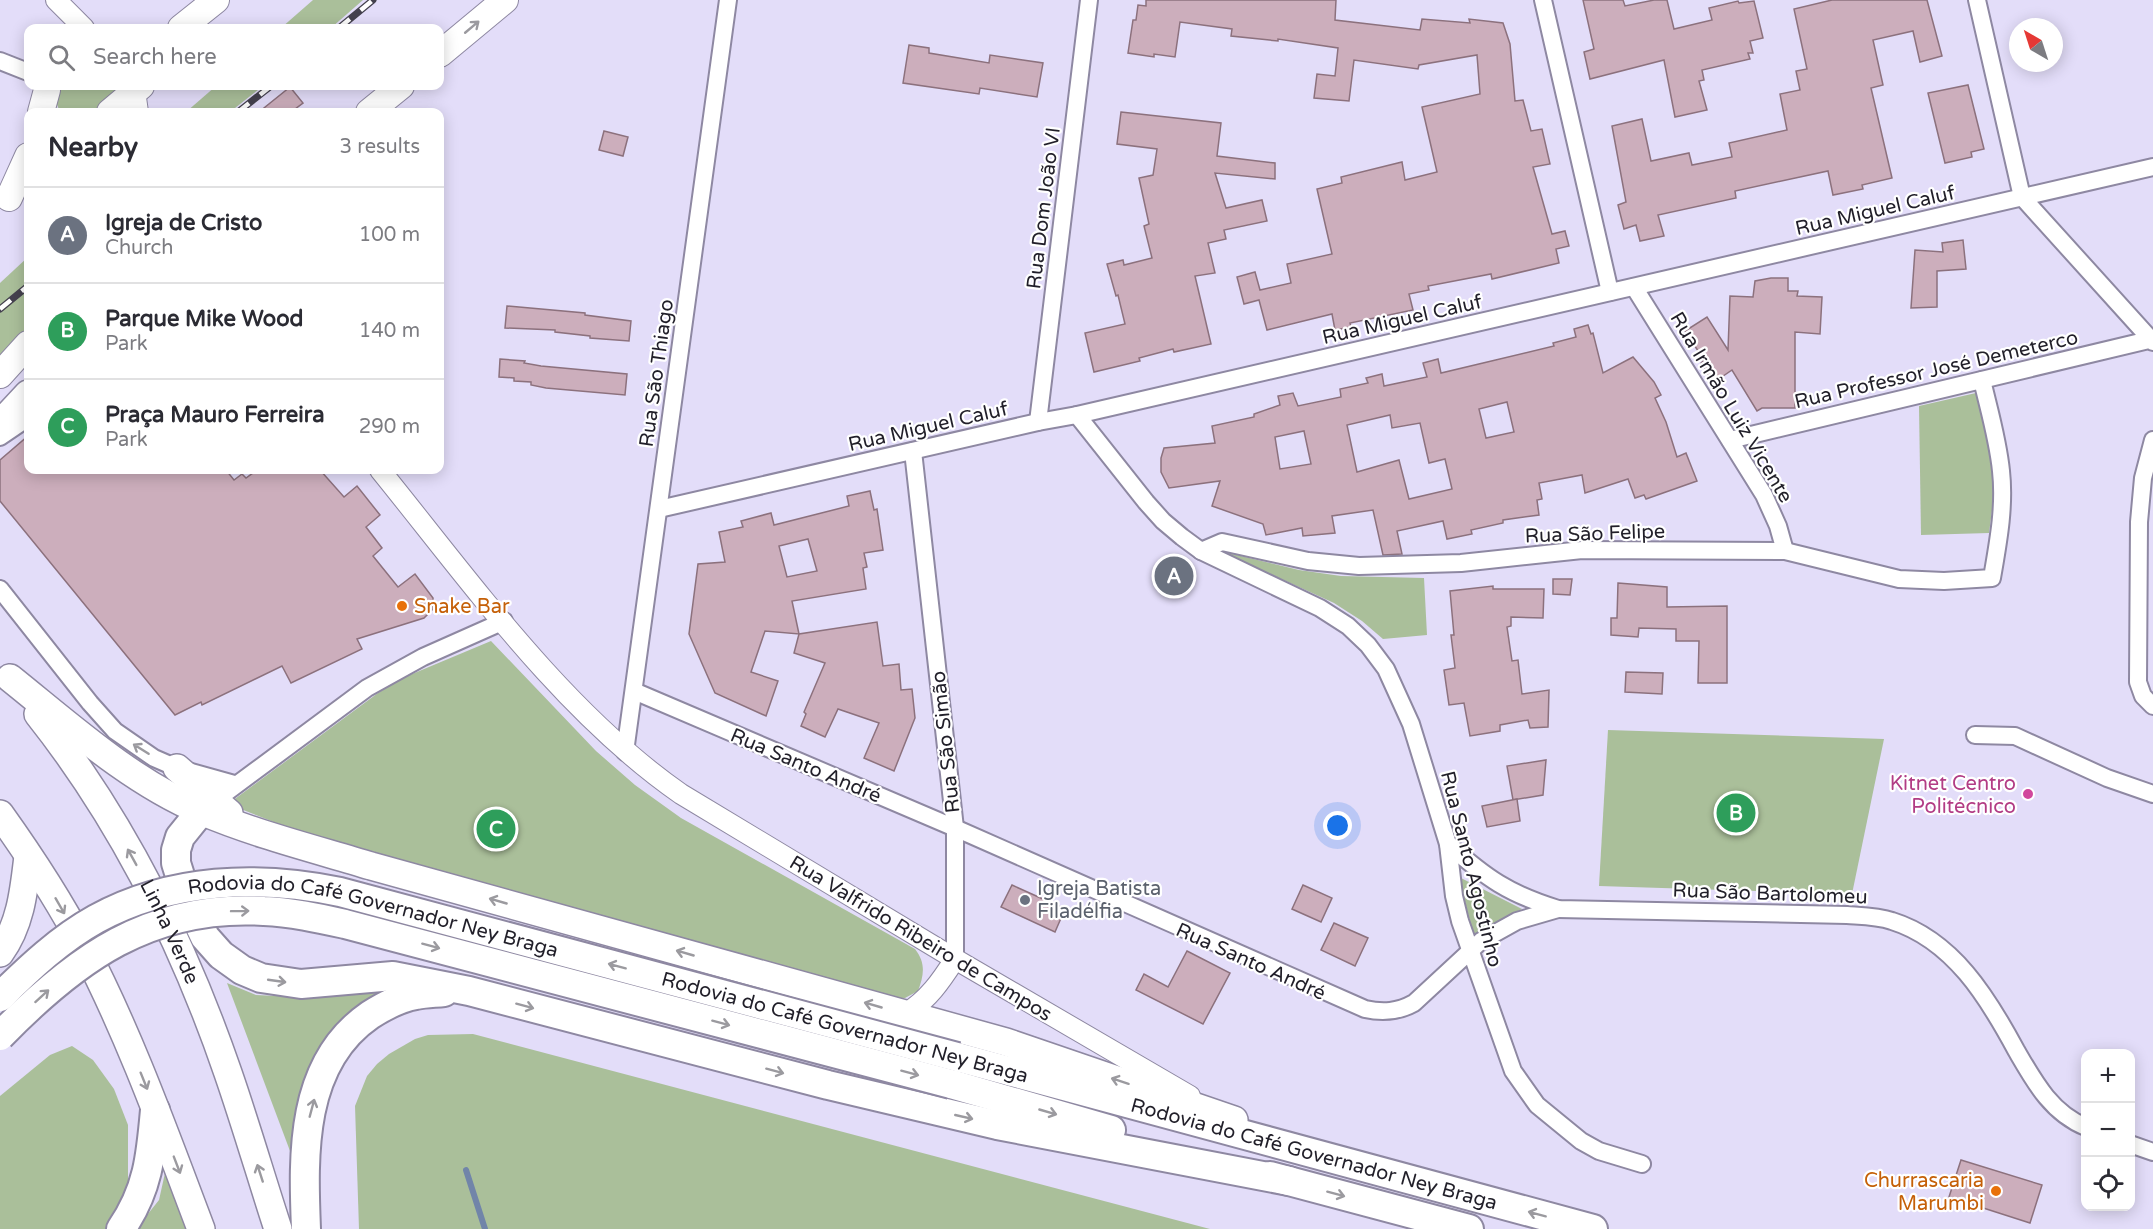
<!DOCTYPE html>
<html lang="en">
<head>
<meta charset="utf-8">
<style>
	body { margin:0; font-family:"Varela Round",sans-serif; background:#f7f7f7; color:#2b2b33 }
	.controls { position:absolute; right:18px; bottom:18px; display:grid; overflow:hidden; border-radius:12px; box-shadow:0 3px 15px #0003 }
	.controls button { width:54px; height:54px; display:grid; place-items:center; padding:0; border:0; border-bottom:2px solid #e1e1e2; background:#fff; color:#2b2b33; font:30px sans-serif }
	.compass { position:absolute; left:2009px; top:18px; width:54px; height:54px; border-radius:50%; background:#fff; box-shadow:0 3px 15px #0003; rotate:321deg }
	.you { position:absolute; left:1338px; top:826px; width:21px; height:21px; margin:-15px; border:4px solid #fff; border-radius:50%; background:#1a73e8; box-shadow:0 0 0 9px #1a73e833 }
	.badge { display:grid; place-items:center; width:39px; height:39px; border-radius:50%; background:#7c3aed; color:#fff; font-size:20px; font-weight:700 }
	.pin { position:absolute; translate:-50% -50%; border:3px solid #fff; box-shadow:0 2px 6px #0006 }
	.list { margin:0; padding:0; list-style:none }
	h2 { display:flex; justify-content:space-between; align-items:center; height:78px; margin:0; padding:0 24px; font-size:26px }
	h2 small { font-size:20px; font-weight:400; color:#7c7c81 }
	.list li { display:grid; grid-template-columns:39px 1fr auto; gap:18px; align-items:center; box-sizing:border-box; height:96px; padding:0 24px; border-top:2px solid #e1e1e2 }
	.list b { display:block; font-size:22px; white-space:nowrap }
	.list p { margin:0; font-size:20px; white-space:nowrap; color:#7c7c81 }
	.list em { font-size:20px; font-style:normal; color:#7c7c81 }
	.icon { flex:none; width:33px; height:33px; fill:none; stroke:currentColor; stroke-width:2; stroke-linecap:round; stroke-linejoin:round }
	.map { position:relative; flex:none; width:2153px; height:1229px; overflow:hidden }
	.search { position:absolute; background:#fff; box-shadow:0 3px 15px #0003; left:24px; top:24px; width:420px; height:66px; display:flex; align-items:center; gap:15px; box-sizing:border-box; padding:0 21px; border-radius:12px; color:#7c7c81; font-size:22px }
	.panel { position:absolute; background:#fff; box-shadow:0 3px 15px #0003; left:24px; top:108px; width:420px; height:366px; border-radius:12px }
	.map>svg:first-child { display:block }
</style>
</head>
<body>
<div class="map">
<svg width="2153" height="1229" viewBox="0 0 2153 1229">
	<rect width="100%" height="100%" fill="#e3ddf9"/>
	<g fill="#aabf9a">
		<polygon points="313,0 363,0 331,28 281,28"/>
		<polygon points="60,86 122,86 99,112 60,112 56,102"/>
		<polygon points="216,86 263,86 230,112 186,112"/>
		<polygon points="28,257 28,331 0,359 0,283"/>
		<polygon points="1976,393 1993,462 1995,488 1989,533 1921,535 1919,406"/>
		<polygon points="1220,551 1299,570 1341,576 1424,578 1427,635 1383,639 1362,621 1334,603"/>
		<path d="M491 641 596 751 635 785 681 818 915 949C926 963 924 975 918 991L905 998 888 999 319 840 228 804 378 693 405 677Z"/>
		<polygon points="1608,730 1884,739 1852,894 1599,886"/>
		<polygon points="1459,877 1522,909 1492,924 1474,938"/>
		<polygon points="227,983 256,995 298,997 394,986 363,1006 296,1167"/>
		<polygon points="473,1034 1210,1229 359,1229 355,1106 367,1076 377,1064 389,1054 415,1039 428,1035"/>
		<polygon points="72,1046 93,1060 114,1089 128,1125 128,1196 110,1229 0,1229 0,1096 50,1055"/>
		<polygon points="165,1173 186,1229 136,1229 159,1200"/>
	</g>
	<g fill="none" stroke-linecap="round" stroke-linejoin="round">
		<polyline stroke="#7185a9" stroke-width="6" points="466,1170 485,1229"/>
	</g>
	<g fill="#ccaebc" stroke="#8c717d" stroke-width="1.5" fill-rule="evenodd">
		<polygon points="1146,0 1336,0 1335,20 1420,30 1422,19 1470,23 1469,19 1503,23 1510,44 1515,101 1523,100 1531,131 1542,129 1550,164 1533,167 1552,234 1565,231 1569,246 1556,249 1559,263 1492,279 1491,274 1428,286 1429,290 1409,294 1413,310 1350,323 1351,327 1335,330 1332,314 1267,330 1259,300 1244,304 1237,277 1255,272 1260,290 1291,283 1287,264 1332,254 1317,189 1342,183 1341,177 1402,162 1405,180 1437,172 1422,107 1480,94 1477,55 1419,65 1418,69 1354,60 1349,101 1314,98 1317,74 1335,76 1338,48 1278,39 1278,41 1231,36 1232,29 1180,22 1175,57 1154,54 1154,57 1128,53 1133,20 1136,20 1138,5 1146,6"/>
		<polygon points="1583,0 1623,0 1625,6 1654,0 1667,0 1674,29 1712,20 1709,8 1738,1 1739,3 1754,1 1763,38 1750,41 1753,53 1748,53 1750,59 1702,70 1704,80 1699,81 1707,110 1675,117 1664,60 1590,79 1584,52 1594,49"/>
		<polygon points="1832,0 1927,0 1942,56 1920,62 1913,31 1873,40 1883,85 1871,88 1892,178 1862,185 1863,189 1833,195 1828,171 1735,191 1736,198 1658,215 1664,236 1640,241 1636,225 1624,229 1618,205 1626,202 1612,126 1642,119 1651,161 1689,153 1692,165 1732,157 1729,143 1787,130 1780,94 1800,90 1796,71 1807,69 1794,9"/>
		<polygon points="909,45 929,48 929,53 989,63 990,55 1043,63 1037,97 980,88 979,94 903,83"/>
		<polygon points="1968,85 1984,149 1971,152 1972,157 1945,163 1928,93"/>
		<polygon points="290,87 303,103 291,112 259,112"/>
		<polygon points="1121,112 1221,123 1217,156 1275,163 1275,179 1215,173 1226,208 1262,200 1267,221 1224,230 1226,239 1208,243 1215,273 1195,276 1211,344 1174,352 1173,349 1139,358 1140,361 1094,372 1085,333 1125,324 1118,295 1116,296 1107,264 1123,260 1124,265 1152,258 1144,226 1149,224 1139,178 1153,175 1157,149 1117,144"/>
		<polygon points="604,131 628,137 623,156 599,150"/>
		<polygon points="1963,240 1966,269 1937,271 1937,307 1911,308 1915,250 1943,252 1942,243"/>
		<polygon points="1771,278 1788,278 1788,291 1798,291 1797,296 1822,297 1820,334 1795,332 1795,408 1762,408 1757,411 1732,370 1713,383 1701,363 1704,360 1685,331 1707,317 1728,350 1730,296 1753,297 1755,281"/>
		<polygon points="507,306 585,313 585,315 631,321 629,341 590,338 590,336 555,332 555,330 505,328"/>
		<path d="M1588 325 1591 334 1593 333 1603 373 1633 357 1654 382 1661 395 1655 398 1666 422 1677 457 1686 453 1697 481 1646 499 1644 495 1635 498 1628 479 1585 493 1582 475 1539 483 1542 499 1537 500 1539 515 1503 520V523L1471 530 1472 534 1447 539 1443 521 1397 531 1402 554 1383 555 1373 510 1332 516 1335 533 1303 536 1302 528 1266 535 1263 524 1212 506 1220 481 1169 488 1161 472V458L1164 448 1215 443 1212 426 1254 417V414L1280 405 1278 396 1293 393 1298 406 1341 397 1340 389 1368 383 1366 378 1382 374 1384 386 1427 377 1423 363 1438 359 1441 373 1554 346 1553 343 1576 337 1574 329ZM1507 402 1514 432 1486 438 1479 409ZM1390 415 1392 428 1420 423 1429 463 1445 459 1452 489 1409 499 1399 460 1357 472 1347 425ZM1304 431 1311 464 1280 469 1275 437Z"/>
		<polygon points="500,359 525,361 524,363 541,366 627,374 625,395 546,388 531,385 531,382 514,381 514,378 499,377"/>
		<polygon points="28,436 28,470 226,470 234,480 242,474 246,478 257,470 320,470 344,497 357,486 380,515 366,527 382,548 373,556 398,587 415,574 433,598 433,609 424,618 357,639 362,649 291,683 282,666 202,705 201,702 175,715 0,501 0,460"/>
		<path d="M870 491 874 510 877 509 883 550 864 553 867 567 863 568 866 589 792 601 799 634 765 631 751 672 778 681 766 716 715 693 689 634 698 564 725 562 719 532 743 527 741 521 771 513 774 525 849 506 847 496ZM808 539 817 571 787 577 779 546Z"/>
		<polygon points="1553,579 1572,579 1570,595 1553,594"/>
		<polygon points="1618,583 1667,587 1667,607 1727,606 1727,683 1698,683 1699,641 1676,641 1676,629 1639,628 1638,637 1611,635 1611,618 1617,618"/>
		<polygon points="1493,586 1493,589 1544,589 1543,618 1511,617 1511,626 1507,627 1512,661 1518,660 1522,694 1549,690 1548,727 1530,728 1528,720 1500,725 1500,731 1470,736 1464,703 1449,705 1444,670 1455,668 1451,635 1454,635 1450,591"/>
		<polygon points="877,622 883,666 899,664 901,690 912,689 915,718 894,771 864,758 879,723 838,709 825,737 801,726 806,714 804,712 825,663 794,653 799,634"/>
		<polygon points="1626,672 1663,673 1662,694 1625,692"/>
		<polygon points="1546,760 1543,795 1513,800 1507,766"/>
		<polygon points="1517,799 1520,821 1487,827 1482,806"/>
		<polygon points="1012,885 1065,909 1055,932 1001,907"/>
		<polygon points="1303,885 1332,898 1321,922 1292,909"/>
		<polygon points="1334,923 1368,938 1355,966 1321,950"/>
		<polygon points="1187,951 1230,973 1203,1024 1136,990 1144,974 1168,987"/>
		<polygon points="1961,1160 2042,1185 2030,1223 1949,1197"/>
	</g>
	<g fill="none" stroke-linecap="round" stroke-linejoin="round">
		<defs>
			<g id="minor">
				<polyline points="1543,0 1610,292"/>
				<polyline points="1977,0 2022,197 2153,342"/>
				<polyline points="0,61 28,72"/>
				<polyline points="1634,287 1764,495 1778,526 1785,551"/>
				<polyline points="1077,415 1146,502 1163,521 1182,537 1201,551 1320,608 1348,626 1368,645 1386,669 1411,724 1448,844 1454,896 1460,921 1513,1071 1537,1105 1581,1141 1599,1151 1642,1164"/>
				<polyline points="1038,422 1089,0"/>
				<polyline points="0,437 28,418"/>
				<polyline points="1730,440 2153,339"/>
				<polyline points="2153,440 2143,478 2139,522 2138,682 2143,696 2153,706"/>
				<polyline points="913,451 955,828 955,959"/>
				<polyline points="659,509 1038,422 1077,415 2153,167"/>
				<path d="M1201 551 1222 542 1308 561 1359 566 1461 563 1582 550 1785 551 1899 579 1944 581 1992 578C1998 543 2005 507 2001 471 1998 440 1989 410 1982 380"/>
				<polyline points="0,589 90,703 115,731 154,758 177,768 234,784"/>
				<path d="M634 691 955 828 1365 1009C1383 1013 1398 1012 1414 1003L1481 941 1517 921 1558 909"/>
				<polyline points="1975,735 2015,736 2107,778 2153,794"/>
				<polyline points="625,752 728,0"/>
				<polyline points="208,806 367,688 423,657 504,621"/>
				<path d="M1448 844C1486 878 1509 894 1558 909L1847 915C1862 916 1878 916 1892 921 1953 940 1988 998 2016 1050 2034 1081 2051 1113 2086 1127"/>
				<polyline points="2130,1144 2153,1152"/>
			</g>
			<g id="tertiary">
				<polyline points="56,0 84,28"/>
				<polyline points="131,86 135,91 138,112"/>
				<path d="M380 470C470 581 563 712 681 794L955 959 1190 1096"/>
				<path d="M905 1014C928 1000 941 981 955 959"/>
			</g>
			<g id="primary">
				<polyline points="181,28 216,0"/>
				<polyline points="440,54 505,0"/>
				<polyline points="41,112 47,90"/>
				<polyline points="110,112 141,86"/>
				<polyline points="369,112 401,86"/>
				<polyline points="9,198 28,156"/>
				<polyline points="0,375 28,344"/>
			</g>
			<g id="trunk">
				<polyline points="0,424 28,394"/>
				<path d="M10 678C70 726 130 781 201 811 255 834 315 849 371 866L1006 1042 1234 1120"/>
				<path id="s1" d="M38 714C122 820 184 945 228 1073 246 1125 261 1177 278 1229"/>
				<polyline points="177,768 229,813"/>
				<path d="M0 814C30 856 59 900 83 946 130 1036 165 1134 201 1229"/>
				<path d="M0 953C21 924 24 890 28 856"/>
			</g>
			<g id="motorway">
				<polyline points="201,811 180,837 176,850 176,863 188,901 205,937 221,955 242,970 261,978 301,984 393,976 469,991 828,1085 997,1125 1289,1181"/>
				<path id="s2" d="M957 1057 1593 1229"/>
				<polyline points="951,1084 1111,1130"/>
				<polyline points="1270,1176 1469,1229"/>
				<path d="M121 1229C148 1190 151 1156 155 1110"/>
				<path d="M306 1229C303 1154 300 1063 370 1015 384 1006 399 998 416 995 425 993 435 993 444 992"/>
			</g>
		</defs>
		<use href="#minor" stroke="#8e88a2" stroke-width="20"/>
		<use href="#tertiary" stroke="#8e88a2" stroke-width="22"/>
		<use href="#primary" stroke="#8e88a2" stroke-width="28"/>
		<use href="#trunk" stroke="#8e88a2" stroke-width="30"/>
		<use href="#motorway" stroke="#8e88a2" stroke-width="32"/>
		<use href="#minor" stroke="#fff" stroke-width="16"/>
		<use href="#tertiary" stroke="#fff" stroke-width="20"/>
		<use href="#primary" stroke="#fff" stroke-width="26"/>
		<use href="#trunk" stroke="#fff" stroke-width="27"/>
		<use href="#motorway" stroke="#fff" stroke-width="28"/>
		<defs>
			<g id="rail">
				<polyline points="339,28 373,0"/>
				<polyline points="238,112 271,86"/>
				<polyline points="0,309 28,286"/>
			</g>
		</defs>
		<use href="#rail" stroke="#44414e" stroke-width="7"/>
		<use href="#rail" stroke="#fff" stroke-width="4.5" stroke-dasharray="14" stroke-linecap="butt"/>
		<defs>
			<g id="motorway-bridge">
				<path id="s3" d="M0 997C29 968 60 939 96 919 171 878 258 875 340 892L957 1057"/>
				<path d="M0 1036C75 959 150 904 264 911 291 912 318 918 345 924L951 1084"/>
			</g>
		</defs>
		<use href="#motorway-bridge" stroke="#8e88a2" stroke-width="32" stroke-linecap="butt"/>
		<use href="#motorway-bridge" stroke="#fff" stroke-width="28"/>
	</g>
	<defs><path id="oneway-shaft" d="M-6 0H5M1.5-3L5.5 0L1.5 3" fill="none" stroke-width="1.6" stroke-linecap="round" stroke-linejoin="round" transform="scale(1.5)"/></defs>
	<g stroke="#9b9a9f">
		<use href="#oneway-shaft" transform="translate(472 27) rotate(-40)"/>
		<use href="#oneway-shaft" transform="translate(141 749) rotate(-148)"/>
		<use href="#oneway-shaft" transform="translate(132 857) rotate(-119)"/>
		<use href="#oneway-shaft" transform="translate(498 901) rotate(-164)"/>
		<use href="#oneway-shaft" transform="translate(60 906) rotate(60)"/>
		<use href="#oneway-shaft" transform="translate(240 911) rotate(-1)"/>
		<use href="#oneway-shaft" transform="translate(431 946) rotate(15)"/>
		<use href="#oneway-shaft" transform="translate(685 953) rotate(-164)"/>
		<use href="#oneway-shaft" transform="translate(617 966) rotate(-165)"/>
		<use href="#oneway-shaft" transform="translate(277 981) rotate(8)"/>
		<use href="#oneway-shaft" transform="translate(42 996) rotate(-42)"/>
		<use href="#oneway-shaft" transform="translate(873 1005) rotate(-164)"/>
		<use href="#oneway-shaft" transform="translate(525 1006) rotate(15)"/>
		<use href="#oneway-shaft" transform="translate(721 1023) rotate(15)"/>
		<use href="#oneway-shaft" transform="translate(775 1071) rotate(15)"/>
		<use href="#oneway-shaft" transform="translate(910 1073) rotate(15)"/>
		<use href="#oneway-shaft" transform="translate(144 1081) rotate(68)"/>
		<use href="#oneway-shaft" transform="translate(1120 1081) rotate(-162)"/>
		<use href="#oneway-shaft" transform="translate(312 1108) rotate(-75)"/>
		<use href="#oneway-shaft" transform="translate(1048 1112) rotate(16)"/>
		<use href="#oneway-shaft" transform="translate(964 1117) rotate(13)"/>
		<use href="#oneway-shaft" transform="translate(177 1165) rotate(69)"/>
		<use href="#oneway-shaft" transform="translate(260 1173) rotate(-108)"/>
		<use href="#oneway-shaft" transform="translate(1336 1194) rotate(15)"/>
		<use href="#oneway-shaft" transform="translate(1537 1214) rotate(-165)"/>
	</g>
	<g fill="#e8710a" stroke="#fff" stroke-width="2">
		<circle cx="402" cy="606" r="6"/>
		<circle cx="1996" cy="1191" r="6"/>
	</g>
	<circle fill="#d1479c" stroke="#fff" stroke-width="2" cx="2028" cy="794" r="6"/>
	<circle fill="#6b7280" stroke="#fff" stroke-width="2" cx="1025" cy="900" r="6"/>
	<g text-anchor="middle" stroke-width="4.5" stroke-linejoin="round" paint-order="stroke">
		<g font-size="20" fill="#211f29" stroke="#fff">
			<text transform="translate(1043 208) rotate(-83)" y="7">Rua Dom João VI</text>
			<text transform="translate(1875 210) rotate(-13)" y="7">Rua Miguel Caluf</text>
			<text transform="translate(1402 319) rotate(-13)" y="7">Rua Miguel Caluf</text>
			<text transform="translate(1936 369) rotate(-13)" y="7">Rua Professor José Demeterco</text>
			<text transform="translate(656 373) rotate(-82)" y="7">Rua São Thiago</text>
			<text transform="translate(1732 407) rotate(59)" y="7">Rua Irmão Luiz Vicente</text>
			<text transform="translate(928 426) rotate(-13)" y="7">Rua Miguel Caluf</text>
			<text transform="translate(1595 533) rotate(-2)" y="7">Rua São Felipe</text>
			<text transform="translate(945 742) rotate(-96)" y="7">Rua São Simão</text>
			<text transform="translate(806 765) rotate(23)" y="7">Rua Santo André</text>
			<text transform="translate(1472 869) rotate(76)" y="7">Rua Santo Agostinho</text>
			<text transform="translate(1770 893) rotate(2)" y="7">Rua São Bartolomeu</text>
			<text dy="7" stroke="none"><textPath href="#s3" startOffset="411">Rodovia do Café Governador Ney Braga</textPath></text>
			<text dy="7" stroke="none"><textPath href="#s1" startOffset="255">Linha Verde</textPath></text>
			<text transform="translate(921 938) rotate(31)" y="7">Rua Valfrido Ribeiro de Campos</text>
			<text transform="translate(1251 961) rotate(24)" y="7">Rua Santo André</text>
			<text transform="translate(845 1027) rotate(15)" y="7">Rodovia do Café Governador Ney Braga</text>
			<text dy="7" stroke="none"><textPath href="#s2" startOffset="370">Rodovia do Café Governador Ney Braga</textPath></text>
		</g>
		<g font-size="20" fill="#c56008" stroke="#fff" text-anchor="start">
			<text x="414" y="613">Snake Bar</text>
			<text x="1984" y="1187" text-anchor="end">Churrascaria<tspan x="1984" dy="23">Marumbi</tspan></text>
		</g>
		<g font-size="20" fill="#b23c85" stroke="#fff" text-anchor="end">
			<text x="2016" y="790">Kitnet Centro<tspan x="2016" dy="23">Politécnico</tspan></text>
		</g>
		<g font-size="20" fill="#5b616d" stroke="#fff" text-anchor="start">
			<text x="1037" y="895">Igreja Batista<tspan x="1037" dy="23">Filadélfia</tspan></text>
		</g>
	</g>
</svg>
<div class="controls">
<button>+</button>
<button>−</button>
<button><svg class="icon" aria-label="locate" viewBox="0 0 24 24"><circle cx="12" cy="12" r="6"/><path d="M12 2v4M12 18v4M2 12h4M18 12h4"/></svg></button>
</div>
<svg class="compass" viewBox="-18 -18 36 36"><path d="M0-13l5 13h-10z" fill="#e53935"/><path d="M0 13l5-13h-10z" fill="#7c7c81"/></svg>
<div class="you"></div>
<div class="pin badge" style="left:1174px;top:576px;background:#6b7280">A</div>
<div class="pin badge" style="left:1736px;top:813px;background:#2e9e5b">B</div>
<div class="pin badge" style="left:496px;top:829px;background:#2e9e5b">C</div>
<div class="search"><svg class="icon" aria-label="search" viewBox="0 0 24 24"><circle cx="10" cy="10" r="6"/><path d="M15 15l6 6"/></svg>Search here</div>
<section class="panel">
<h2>Nearby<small>3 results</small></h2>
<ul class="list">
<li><span class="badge" style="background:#6b7280">A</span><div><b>Igreja de Cristo</b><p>Church</p></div><em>100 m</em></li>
<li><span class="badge" style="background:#2e9e5b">B</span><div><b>Parque Mike Wood</b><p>Park</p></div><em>140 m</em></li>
<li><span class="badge" style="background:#2e9e5b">C</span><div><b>Praça Mauro Ferreira</b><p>Park</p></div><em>290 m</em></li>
</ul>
</section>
</div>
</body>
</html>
